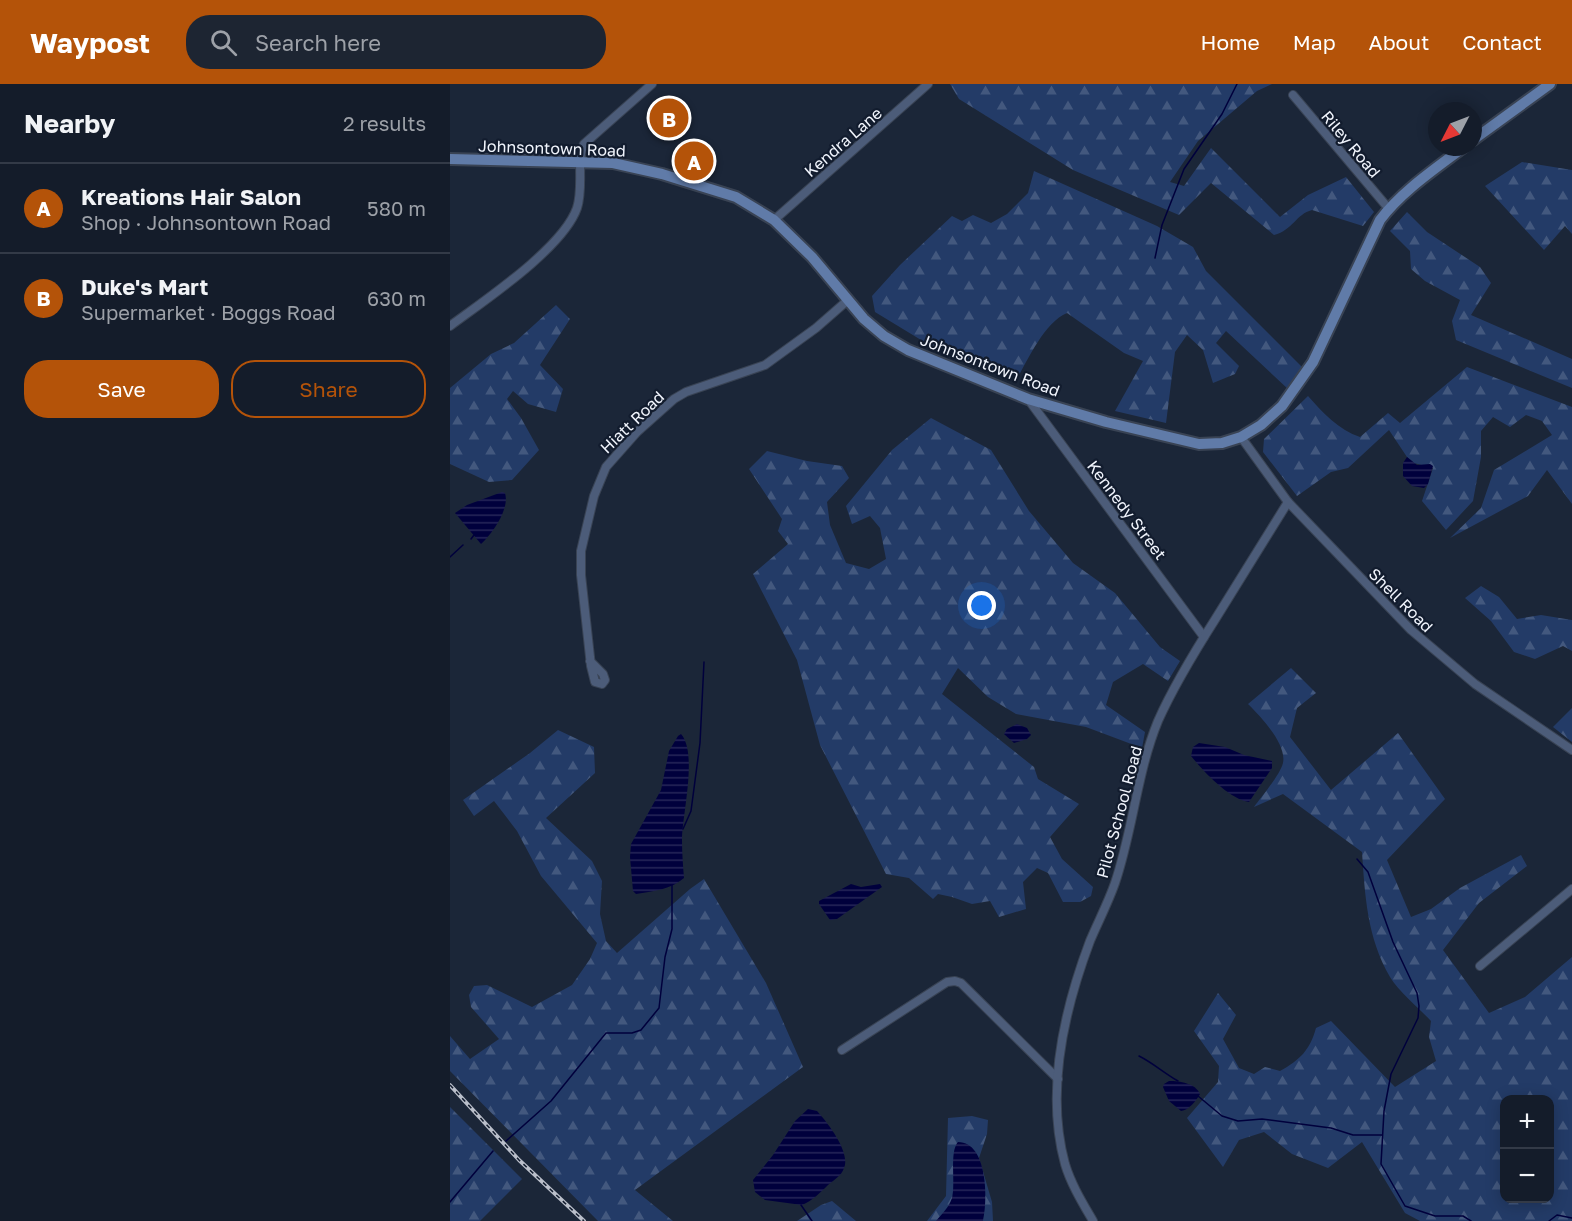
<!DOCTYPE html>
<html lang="en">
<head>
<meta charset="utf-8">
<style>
	body { margin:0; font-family:"Golos Text",sans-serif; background:#1d2532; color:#f1f3f6 }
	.controls { position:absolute; right:18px; bottom:18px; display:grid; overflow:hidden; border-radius:12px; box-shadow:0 3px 15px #0003 }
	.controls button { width:54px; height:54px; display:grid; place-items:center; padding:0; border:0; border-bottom:2px solid #333a47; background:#141c2a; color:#f1f3f6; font:30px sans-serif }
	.compass { position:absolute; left:978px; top:18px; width:54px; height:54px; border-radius:50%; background:#141c2a; box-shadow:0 3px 15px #0003; rotate:228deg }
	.you { position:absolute; left:532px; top:522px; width:21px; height:21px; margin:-15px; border:4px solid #fff; border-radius:50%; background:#1a73e8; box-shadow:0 0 0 9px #1a73e833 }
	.badge { display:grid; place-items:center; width:39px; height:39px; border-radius:50%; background:#b45309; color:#fff; font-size:20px; font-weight:700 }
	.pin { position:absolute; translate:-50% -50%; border:3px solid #fff; box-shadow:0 2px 6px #0006 }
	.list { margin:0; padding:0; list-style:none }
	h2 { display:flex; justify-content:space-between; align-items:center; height:78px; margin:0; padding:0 24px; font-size:26px }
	h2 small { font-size:20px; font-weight:400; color:#9da1a8 }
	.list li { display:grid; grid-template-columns:39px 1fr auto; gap:18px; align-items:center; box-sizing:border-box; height:90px; padding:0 24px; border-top:2px solid #333a47 }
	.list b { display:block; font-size:22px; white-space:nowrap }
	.list p { margin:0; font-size:20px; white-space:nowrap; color:#9da1a8 }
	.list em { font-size:20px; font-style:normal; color:#9da1a8 }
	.actions { display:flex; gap:12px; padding:18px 24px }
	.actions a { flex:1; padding:14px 0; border:2px solid #b45309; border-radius:24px; text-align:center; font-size:21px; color:#b45309 }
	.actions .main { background:#b45309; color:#fff }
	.icon { flex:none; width:33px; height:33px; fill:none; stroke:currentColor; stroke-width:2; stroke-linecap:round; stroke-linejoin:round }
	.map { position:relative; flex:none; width:1122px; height:1137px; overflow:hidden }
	header { display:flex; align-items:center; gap:36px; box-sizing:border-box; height:84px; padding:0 30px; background:#b45309; color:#fff }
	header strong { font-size:28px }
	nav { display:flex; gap:33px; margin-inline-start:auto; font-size:21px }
	.search { width:420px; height:54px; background:#1d2532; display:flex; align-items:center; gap:15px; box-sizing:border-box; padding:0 21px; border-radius:24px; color:#9da1a8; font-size:22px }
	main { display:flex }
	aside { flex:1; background:#141c2a }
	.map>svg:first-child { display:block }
</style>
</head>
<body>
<header>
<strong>Waypost</strong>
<div class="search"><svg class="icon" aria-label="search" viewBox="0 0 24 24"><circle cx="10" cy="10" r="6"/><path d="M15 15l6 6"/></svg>Search here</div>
<nav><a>Home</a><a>Map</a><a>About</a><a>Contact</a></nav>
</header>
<main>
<aside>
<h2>Nearby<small>2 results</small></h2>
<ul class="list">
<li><span class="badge">A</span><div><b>Kreations Hair Salon</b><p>Shop · Johnsontown Road</p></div><em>580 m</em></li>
<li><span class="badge">B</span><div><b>Duke's Mart</b><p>Supermarket · Boggs Road</p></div><em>630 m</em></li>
</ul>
<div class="actions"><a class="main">Save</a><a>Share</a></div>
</aside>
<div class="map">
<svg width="1122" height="1137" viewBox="0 0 1122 1137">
	<defs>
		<pattern id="forest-firs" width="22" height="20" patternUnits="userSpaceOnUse" patternTransform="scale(1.5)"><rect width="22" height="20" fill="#233b67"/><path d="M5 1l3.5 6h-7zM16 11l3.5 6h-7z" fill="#43587e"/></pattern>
		<pattern id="water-rules" width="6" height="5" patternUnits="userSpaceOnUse" patternTransform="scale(1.5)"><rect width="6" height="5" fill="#00003c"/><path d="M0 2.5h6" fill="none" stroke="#262659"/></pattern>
	</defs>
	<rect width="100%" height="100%" fill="#1b2638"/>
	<g fill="url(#forest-firs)" fill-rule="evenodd">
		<path d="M500 0H822L807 7 748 57 720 98 734 102 761 64 830 133 858 111 896 93 924 128 913 142 862 126C846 130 843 146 824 151L761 99 729 131 623 86 509 15Z"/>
		<polygon points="1072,78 1122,86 1122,150 1115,142 1094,166 1035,102"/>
		<path d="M584 87 707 142 743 163 756 187 852 283 838 305 776 247 766 259 789 282 785 290 763 299 753 266 737 251 725 268 716 339 665 327 693 277 674 269 617 229C595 238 578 275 567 295L476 259 425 228 422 212 450 181 502 132 512 137 523 131 541 139 557 130 578 109Z"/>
		<polygon points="957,128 977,148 1030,183 1041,199 1021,231 1122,275 1122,304 1006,256 1002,237 1010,216 975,197 961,185 960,167 940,147"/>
		<polygon points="106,221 120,235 90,281 113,305 106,328 78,320 63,307 57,315 71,334 89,366 62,396 39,398 0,380 0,304 41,270 64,259"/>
		<path d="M1017 283 1122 323V420L1097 386 1078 412 1000 454 1031 424 1044 386 1102 351 1092 337 1076 331 1060 343 1043 333 1031 347V373L1023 417 996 446 972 417 983 384 964 379 957 373 939 346 898 384 881 388 847 412 813 368 814 355 858 312C872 328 889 346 910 353L938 329 950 339Z"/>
		<polygon points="481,334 541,366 579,427 623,479 665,509 710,563 730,577 718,597 693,580 663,598 656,621 695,648 692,664 636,643 566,630 538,613 508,584 492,610 584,683 588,695 629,720 600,753 612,775 643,803 641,812 630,818 613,818 598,789 587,784 573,798 576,825 549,833 540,817 522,820 502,813 488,810 483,815 459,794 436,790 370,661 347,576 303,490 338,460 328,447 332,435 299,385 317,367 357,377 392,382 399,394 377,418 380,441 396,479 419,485 436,475 430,444 420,432 402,440 396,422 442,366"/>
		<polygon points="1031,502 1049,513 1067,535 1091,531 1122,536 1122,567 1113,562 1085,575 1064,568 1041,537 1015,514"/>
		<path d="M841 584 866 609 847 624 840 653 881 706 948 649 995 715 937 776 961 833 981 825 1010 804 1071 771 1077 782 1029 819 993 866 1039 929 1075 913 1122 873V1137H970L955 1129 912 1058 878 1084 842 1070 814 1048 789 1056 773 1083 737 1034 768 998 769 982 744 947 768 909 786 931 773 955 789 984 804 990 815 983 830 987C850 976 860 966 866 944L881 937 945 1003 986 977 979 953 981 937C969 924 949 908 940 893 917 853 915 812 912 768L833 710 804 723C812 712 830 691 833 679 837 660 811 633 798 620ZM1054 1016H1100V1114H1054Z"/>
		<polygon points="1122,624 1122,658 1103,643"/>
		<polygon points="108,646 144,663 145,689 96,734 142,777 152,797 150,830 156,857 167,869 240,805 254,795 316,899 353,983 185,1106 223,1137 148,1137 0,987 0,952 20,975 49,955 21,923 19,911 24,902 37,901 82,923 122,901 140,875 147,859 91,792 67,747 44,717 24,732 13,716 80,669"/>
		<polygon points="0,1023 72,1095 30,1137 0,1137"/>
		<polygon points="522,1032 538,1036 537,1050 529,1074 542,1118 543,1137 477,1137 496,1112 498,1034"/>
		<polygon points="382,1117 406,1137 347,1137 371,1121"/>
	</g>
	<g fill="url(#water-rules)">
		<polygon points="957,373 967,381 980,380 983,382 978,400 974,404 962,402 953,392 953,379"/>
		<path d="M52 408 55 409C60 425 42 450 31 460L5 429 17 421Z"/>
		<polygon points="567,640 577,644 581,651 577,655 564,659 554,650 557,645"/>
		<path d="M231 650C248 669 232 731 232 756 232 769 233 782 234 794 220 806 203 807 186 810L183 807 180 773 181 760 211 706 219 667 228 652Z"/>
		<path d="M749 659 775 663 794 671 822 677V684L799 718C779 715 753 687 741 672L743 663Z"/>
		<polygon points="401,800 411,803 430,800 432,803 387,835 380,836 369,820 369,817"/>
		<path d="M719 997C730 997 745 999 750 1010 746 1017 739 1026 731 1027L719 1017 713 1003 714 1000Z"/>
		<path d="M358 1025 367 1027C377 1038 401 1068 394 1084 392 1091 384 1096 378 1101 371 1108 362 1117 352 1121L315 1116 305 1108 303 1096 323 1071 345 1037Z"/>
		<path d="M508 1058C538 1058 538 1117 533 1137H486C492 1130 499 1123 502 1114 506 1099 499 1068 508 1058Z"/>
	</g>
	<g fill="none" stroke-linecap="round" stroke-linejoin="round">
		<g stroke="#00003c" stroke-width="1.5">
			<polyline points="705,174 712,141 734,85 772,30 787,0"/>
			<polyline points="21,455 24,451"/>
			<polyline points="0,473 13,461"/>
			<polyline points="233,745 241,727 250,659 254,578"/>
			<polyline points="907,775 918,788 943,858 967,909 969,922 968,934 941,990 934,1027 931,1080 955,1122 985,1132 1013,1132 1021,1137"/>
			<path d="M689 972C703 979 714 989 728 997"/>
			<polyline points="748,1012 772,1032 788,1037 812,1035 881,1044 903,1051 932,1051"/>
			<polyline points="56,1057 101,1017 156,949 182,949 191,946 209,924 215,873 222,845 222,801"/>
			<polyline points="0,1118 43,1067"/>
			<polyline points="351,1121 362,1137"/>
			<polyline points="1099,1137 1107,1131 1122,1134"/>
		</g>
		<defs>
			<g id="street">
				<polyline points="843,11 939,125"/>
				<polyline points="324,136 478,0"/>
				<path d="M0 242C35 216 113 164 127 124 134 103 126 76 134 60L202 0"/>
				<polyline points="578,315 754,553"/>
				<polyline points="791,353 838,418 961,546 1025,600 1122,666"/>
				<polyline points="140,577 153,590 155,596 152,600 145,598 141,582 131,491 131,467 144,412 156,383 187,348 224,315 236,308 315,281 366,244 398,216"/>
				<polyline points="1030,882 1122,805"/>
				<polyline points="392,966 497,898 505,897 511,899 608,995"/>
				<path d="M643 1137C632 1118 621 1100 615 1080 595 1007 614 926 640 857 648 838 658 819 665 799 683 746 687 688 708 637 724 601 745 567 766 534 790 495 814 456 838 418"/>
			</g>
			<g id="secondary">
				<polyline points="1023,56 1100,0"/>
				<path d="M0 75 163 79 212 90 286 113 324 136 362 173 414 235 434 252 458 266 578 315 656 338 749 360 772 359 791 353 811 341 832 322 863 278 930 136C952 107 985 85 1014 63"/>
			</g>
		</defs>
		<use href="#street" stroke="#394354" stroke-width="10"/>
		<use href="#secondary" stroke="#394354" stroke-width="14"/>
		<use href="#street" stroke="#4c5c79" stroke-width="8"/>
		<use href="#secondary" stroke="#607ba8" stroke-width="10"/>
		<defs>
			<polyline id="rail" points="0,1001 69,1076 134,1137"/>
		</defs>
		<use href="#rail" stroke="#babfca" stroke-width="4"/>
		<use href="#rail" stroke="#121c2e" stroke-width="1.5" stroke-dasharray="4.5" stroke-linecap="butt"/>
	</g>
	<g text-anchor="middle" stroke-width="4.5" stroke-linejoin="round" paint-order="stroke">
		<g font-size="16" fill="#f1f5fd" stroke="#121c2e">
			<text transform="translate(393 58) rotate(-41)" y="6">Kendra Lane</text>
			<text transform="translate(901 60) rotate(50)" y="6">Riley Road</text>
			<text transform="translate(102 64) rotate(2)" y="6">Johnsontown Road</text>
			<text transform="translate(540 281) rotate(21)" y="6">Johnsontown Road</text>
			<text transform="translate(182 338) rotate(-44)" y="6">Hiatt Road</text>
			<text transform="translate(677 426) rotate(53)" y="6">Kennedy Street</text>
			<text transform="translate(951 516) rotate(45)" y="6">Shell Road</text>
			<text transform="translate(669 728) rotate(-75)" y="6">Pilot School Road</text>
		</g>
	</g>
</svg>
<div class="controls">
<button>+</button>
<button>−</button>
</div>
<svg class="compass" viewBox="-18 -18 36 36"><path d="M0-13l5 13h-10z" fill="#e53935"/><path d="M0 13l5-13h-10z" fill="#9da1a8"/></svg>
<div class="you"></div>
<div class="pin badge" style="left:244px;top:77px">A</div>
<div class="pin badge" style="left:219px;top:34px">B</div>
</div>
</main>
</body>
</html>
